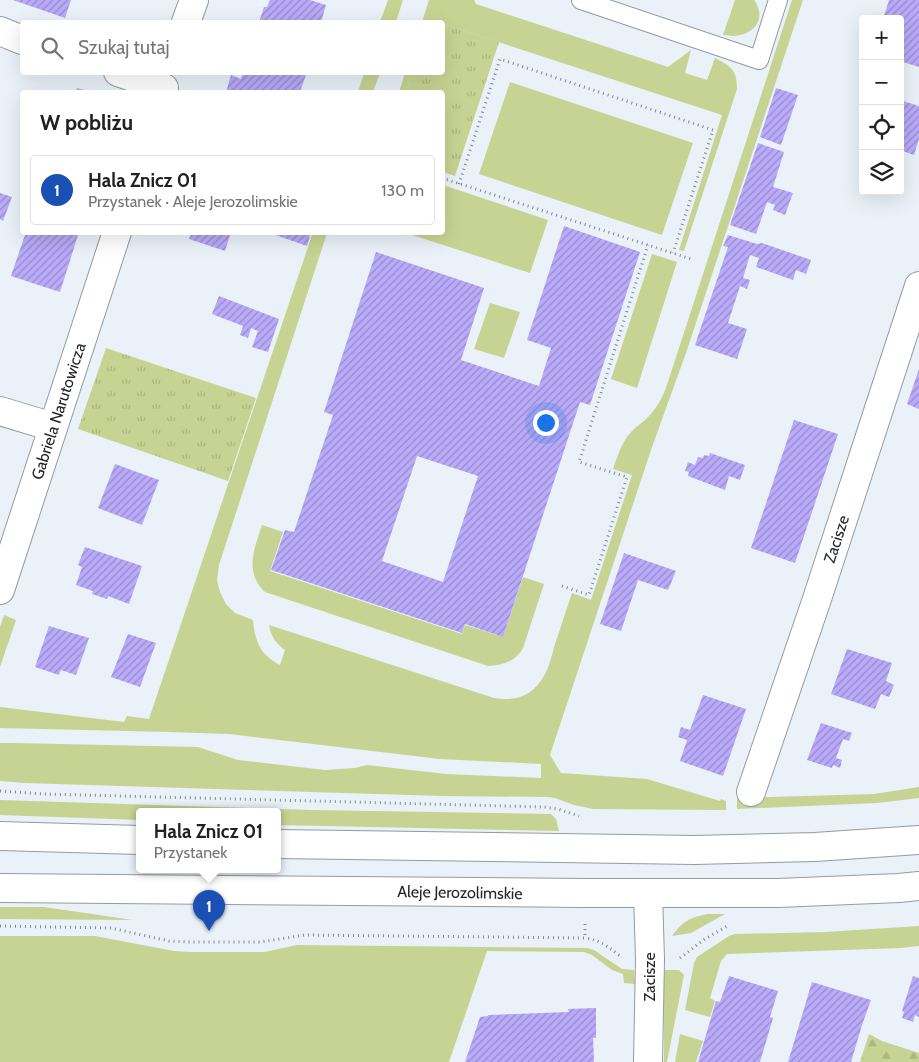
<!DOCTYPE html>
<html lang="pl">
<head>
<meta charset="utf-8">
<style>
	body { margin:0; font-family:Cabin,sans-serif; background:#f6f6f6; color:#202124 }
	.controls { position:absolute; right:15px; top:15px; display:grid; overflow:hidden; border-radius:5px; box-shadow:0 5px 20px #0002 }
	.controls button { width:45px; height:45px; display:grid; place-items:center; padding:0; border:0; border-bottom:1px solid #e0e0e0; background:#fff; color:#202124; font:25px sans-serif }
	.you { position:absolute; left:545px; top:422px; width:18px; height:18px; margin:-12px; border:4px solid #fff; border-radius:50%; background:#1a73e8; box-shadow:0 0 0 8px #1a73e833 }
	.badge { display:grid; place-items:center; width:32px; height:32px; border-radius:50%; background:#904cc1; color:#fff; font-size:16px; font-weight:700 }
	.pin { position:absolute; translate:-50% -41px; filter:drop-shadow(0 1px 2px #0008) }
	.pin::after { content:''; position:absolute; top:26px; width:18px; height:15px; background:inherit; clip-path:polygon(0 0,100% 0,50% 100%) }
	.popup { position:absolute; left:136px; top:808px; width:145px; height:65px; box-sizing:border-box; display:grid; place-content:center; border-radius:5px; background:#fff; filter:drop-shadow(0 1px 4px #0005); font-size:16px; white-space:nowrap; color:#757577 }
	.popup b { font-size:19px; color:#202124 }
	.popup::after { content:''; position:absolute; left:50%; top:100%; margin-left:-10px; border:10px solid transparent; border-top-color:#fff }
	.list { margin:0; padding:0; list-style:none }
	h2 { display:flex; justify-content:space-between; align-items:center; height:65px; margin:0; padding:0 20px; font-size:21px }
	h2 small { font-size:16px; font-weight:400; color:#757577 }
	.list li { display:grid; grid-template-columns:32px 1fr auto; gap:15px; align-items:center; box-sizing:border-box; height:70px; margin:0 10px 10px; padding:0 10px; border:1px solid #e0e0e0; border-radius:5px }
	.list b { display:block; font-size:19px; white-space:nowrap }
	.list p { margin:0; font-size:16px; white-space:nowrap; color:#757577 }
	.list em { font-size:16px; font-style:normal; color:#757577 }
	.icon { flex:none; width:28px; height:28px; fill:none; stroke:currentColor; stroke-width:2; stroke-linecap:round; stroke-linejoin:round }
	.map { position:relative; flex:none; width:919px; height:1062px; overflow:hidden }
	.search { position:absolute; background:#fff; box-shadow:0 5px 20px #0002; left:20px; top:20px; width:425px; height:55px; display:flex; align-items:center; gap:12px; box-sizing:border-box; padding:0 18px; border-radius:5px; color:#757577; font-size:19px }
	.panel { position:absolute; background:#fff; box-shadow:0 5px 20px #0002; left:20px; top:90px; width:425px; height:145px; border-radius:5px }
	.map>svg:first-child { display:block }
</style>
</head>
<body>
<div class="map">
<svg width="919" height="1062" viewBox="0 0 919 1062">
	<defs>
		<pattern id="forest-firs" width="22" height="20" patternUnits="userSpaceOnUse" patternTransform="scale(1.25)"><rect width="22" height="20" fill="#c7d392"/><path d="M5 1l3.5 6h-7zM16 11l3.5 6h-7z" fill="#abb57e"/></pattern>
		<pattern id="park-tufts" width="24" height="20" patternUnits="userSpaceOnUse" patternTransform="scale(1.25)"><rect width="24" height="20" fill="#c7d392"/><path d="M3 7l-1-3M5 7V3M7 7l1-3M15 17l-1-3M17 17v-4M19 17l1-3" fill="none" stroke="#abb57e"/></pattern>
		<pattern id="building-hatch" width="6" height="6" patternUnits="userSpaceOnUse" patternTransform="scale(1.25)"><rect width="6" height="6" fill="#b9abf9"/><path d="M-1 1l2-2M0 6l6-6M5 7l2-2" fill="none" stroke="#968bca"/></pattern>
	</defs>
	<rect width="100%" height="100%" fill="#eaf1f8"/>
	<g fill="#c7d392">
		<polygon points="388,0 403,0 396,22 380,22"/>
		<path d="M429 0H474L476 4 668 67 691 50 685 73 707 80 715 58C732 67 737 70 737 89L684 251 679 250 722 115 443 24 442 22 431 20 429 22H422Z"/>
		<path d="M735 0H754C767 18 755 34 735 36 731 36 727 35 723 35Z"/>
		<path d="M792 0H803L687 350 651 450 550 755 561 773 647 779 657 782 720 801 721 799 726 801V810L593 809 574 805 555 798 549 797 442 796 25 783 0 781V743H14L198 747 238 760 325 770 355 768 367 765 446 774 541 778V764L440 759 229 734 169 732 0 728V707L124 722 127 716 149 719 313 232 327 233 219 565 217 580 220 592 226 604 235 613 253 620C255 641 260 655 280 665L285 650C276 644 271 636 269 625L494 698C517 702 534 695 545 674 550 665 552 654 555 644 561 627 566 610 572 593L591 600 632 475 613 469C618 455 622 441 632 431 636 427 640 424 644 421 654 412 661 401 666 388Z"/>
		<polygon points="364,73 380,73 373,92 358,92"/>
		<polygon points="405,73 413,73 406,92 399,92"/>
		<polygon points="510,82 693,143 662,235 479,174"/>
		<polygon points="443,185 548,220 530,273 406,233 442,232"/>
		<polygon points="652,254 677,262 637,388 611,379"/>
		<polygon points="490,303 520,312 504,358 474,349"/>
		<path d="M262 525 283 532 270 571 462 634 465 625 503 637 523 577 544 584 523 648C515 662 503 665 488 666L265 592C244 572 254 550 262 525Z"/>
		<polygon points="4,615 16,620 0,667 0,627"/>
		<polygon points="919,787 919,798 877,803 737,809 737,798 874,794"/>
		<polygon points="0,800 312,810 551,814 556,819 559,831 278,825 278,812 140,812 140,820 0,815"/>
		<polygon points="0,907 44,907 133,920 0,919"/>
		<path d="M707 914H725L691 933 672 936C683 921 689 918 707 914Z"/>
		<polygon points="919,926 919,946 901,948 727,954 721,961 710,998 715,1001 710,1017 685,1010 694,963 697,957 729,936 735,934 825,932"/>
		<polygon points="0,936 95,936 174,951 189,952 265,952 297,945 587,948 594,950 622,969 634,970 635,984 624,983 623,974 612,970 592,955 584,952 487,951 449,1062 0,1062"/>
		<polygon points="664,970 679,970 684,975 667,1062 664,1062"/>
		<polygon points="680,1034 703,1041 696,1062 675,1062"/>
	</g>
	<polygon fill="url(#forest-firs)" points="869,1034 882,1041 919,1053 919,1062 860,1062"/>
	<g fill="url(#park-tufts)">
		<polygon points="443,24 499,42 455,176 443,172 442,92 406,92 413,73 442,72"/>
		<polygon points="106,348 256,398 228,481 78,429"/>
	</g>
	<g fill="url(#building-hatch)" fill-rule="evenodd">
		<polygon points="13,0 71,0 65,18"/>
		<polygon points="270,0 310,0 326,5 321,22 259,22 264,7 267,7"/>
		<polygon points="889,0 919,0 919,67 900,61 900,19 883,19"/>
		<polygon points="243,72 307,72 300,92 226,92 231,75 241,79"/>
		<polygon points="77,88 91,92 76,92"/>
		<polygon points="776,88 798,95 781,145 760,137"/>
		<polygon points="900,100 919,106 919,139 914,155 900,150"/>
		<polygon points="758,143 784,152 773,187 793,193 785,215 773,210 775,205 767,202 756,234 730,225"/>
		<polygon points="0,193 12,197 3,221 0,219"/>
		<path d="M564 226 640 252 590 405 580 402 503 637 465 624 462 633 271 570 285 530 294 532 333 415 324 412 376 252 484 288 461 360 539 386 551 348 527 340ZM417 456 478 476 443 582 382 561Z"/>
		<polygon points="26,232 79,232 60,292 11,276"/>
		<polygon points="192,232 231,232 225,251 189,239"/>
		<polygon points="267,232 311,232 307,246"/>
		<polygon points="728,235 757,244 762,243 811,260 806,274 796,270 793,280 756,267 759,258 750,255 743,278 750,280 747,289 740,286 728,323 747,329 737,359 695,345 728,247 723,246"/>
		<polygon points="219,296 279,319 268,352 252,347 258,331 251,328 248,338 240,335 243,326 212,314"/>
		<polygon points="919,369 919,409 907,404"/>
		<polygon points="794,420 838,434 795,563 751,548"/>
		<polygon points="710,453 745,465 740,480 729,476 725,490 688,476 689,472 685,471 688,462 695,465 698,457 703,458 704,455 709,456"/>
		<polygon points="115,464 159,480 142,525 98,508"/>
		<polygon points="85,547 142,566 129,604 108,596 107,599 92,594 93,591 76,585 82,567 78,565"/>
		<polygon points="624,553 676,571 668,590 638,580 621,631 600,624"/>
		<polygon points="49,626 89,638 76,675 61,670 59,675 35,667"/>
		<polygon points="128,634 156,643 140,687 111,677"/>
		<polygon points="847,649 892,663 886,681 894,685 889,697 881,694 875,709 831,694"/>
		<polygon points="703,695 746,709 723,776 680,761 687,740 678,737 681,727 690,730"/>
		<polygon points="821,723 852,733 849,741 843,739 836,758 842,760 840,768 833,765 832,768 807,760"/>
		<polygon points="729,976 778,991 770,1017 773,1018 760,1062 698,1062 716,1001 720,1002"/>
		<polygon points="913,976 919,978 919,1017 915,1015 913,1022 902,1018 904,1012 902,1011"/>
		<polygon points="812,982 871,1000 862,1025 851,1062 788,1062"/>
		<polygon points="596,1008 596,1038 593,1038 594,1062 465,1062 480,1017 488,1016 488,1015 569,1012 568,1009"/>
	</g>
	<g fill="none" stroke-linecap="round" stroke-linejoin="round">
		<defs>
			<polyline id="service" points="581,0 759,60 778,0"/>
			<g id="minor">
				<polyline points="186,22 194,0"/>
				<polyline points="0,31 22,40"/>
				<polyline points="118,72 164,88"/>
				<polyline points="0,411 53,427"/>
				<polyline points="0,590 117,232"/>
				<polyline points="751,792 817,599 919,286"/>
				<polyline points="648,893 650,959 648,1062"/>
			</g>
			<g id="secondary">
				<polyline points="0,836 140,840"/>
				<polyline points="278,844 695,850 815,847 919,840"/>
				<polyline points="0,888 585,893 778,893 899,888 919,886"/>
			</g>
		</defs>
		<use href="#service" stroke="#949ba1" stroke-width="20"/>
		<use href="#minor" stroke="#949ba1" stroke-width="30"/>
		<use href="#secondary" stroke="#949ba1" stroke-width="30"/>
		<g stroke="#84888d" stroke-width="3" stroke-dasharray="1 4" stroke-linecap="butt">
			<polyline points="442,178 694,260"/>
			<polyline points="459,184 500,59 713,130 673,253"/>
			<polyline points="562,586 589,595 627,477 579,462 648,245"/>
			<polyline points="0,791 44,794 544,807 558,809 579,816"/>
			<polyline points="585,924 585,938"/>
			<path d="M0 926 111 928 169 941 187 942H260L305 935 585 938C601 940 608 947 620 956"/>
			<polyline points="680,958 705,939 729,925"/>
		</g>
		<use href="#service" stroke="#fff" stroke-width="18"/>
		<use href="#minor" stroke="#fff" stroke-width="28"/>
		<use href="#secondary" stroke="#fff" stroke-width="28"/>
	</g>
	<g text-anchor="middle" stroke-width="4" stroke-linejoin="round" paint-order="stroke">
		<g font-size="16" fill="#222427" stroke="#fff">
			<text transform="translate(58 411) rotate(-72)" y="6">Gabriela Narutowicza</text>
			<text transform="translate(836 539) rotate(-72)" y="6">Zacisze</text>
			<text transform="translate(460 892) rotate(1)" y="6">Aleje Jerozolimskie</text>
			<text transform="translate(649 977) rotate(-90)" y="6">Zacisze</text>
		</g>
	</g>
</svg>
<div class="controls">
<button>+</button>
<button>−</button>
<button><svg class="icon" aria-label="locate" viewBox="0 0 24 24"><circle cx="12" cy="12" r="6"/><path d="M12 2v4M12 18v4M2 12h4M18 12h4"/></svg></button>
<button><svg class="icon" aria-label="layers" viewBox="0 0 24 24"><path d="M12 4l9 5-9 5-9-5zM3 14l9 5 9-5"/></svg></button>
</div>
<div class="you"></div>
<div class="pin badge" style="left:209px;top:931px;background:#1a4fb4">1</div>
<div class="popup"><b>Hala Znicz 01</b>Przystanek</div>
<div class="search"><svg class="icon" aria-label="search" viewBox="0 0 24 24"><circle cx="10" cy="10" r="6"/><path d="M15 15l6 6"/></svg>Szukaj tutaj</div>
<section class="panel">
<h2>W pobliżu<small></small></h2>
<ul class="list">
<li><span class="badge" style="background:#1a4fb4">1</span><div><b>Hala Znicz 01</b><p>Przystanek · Aleje Jerozolimskie</p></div><em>130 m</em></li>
</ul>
</section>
</div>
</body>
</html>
